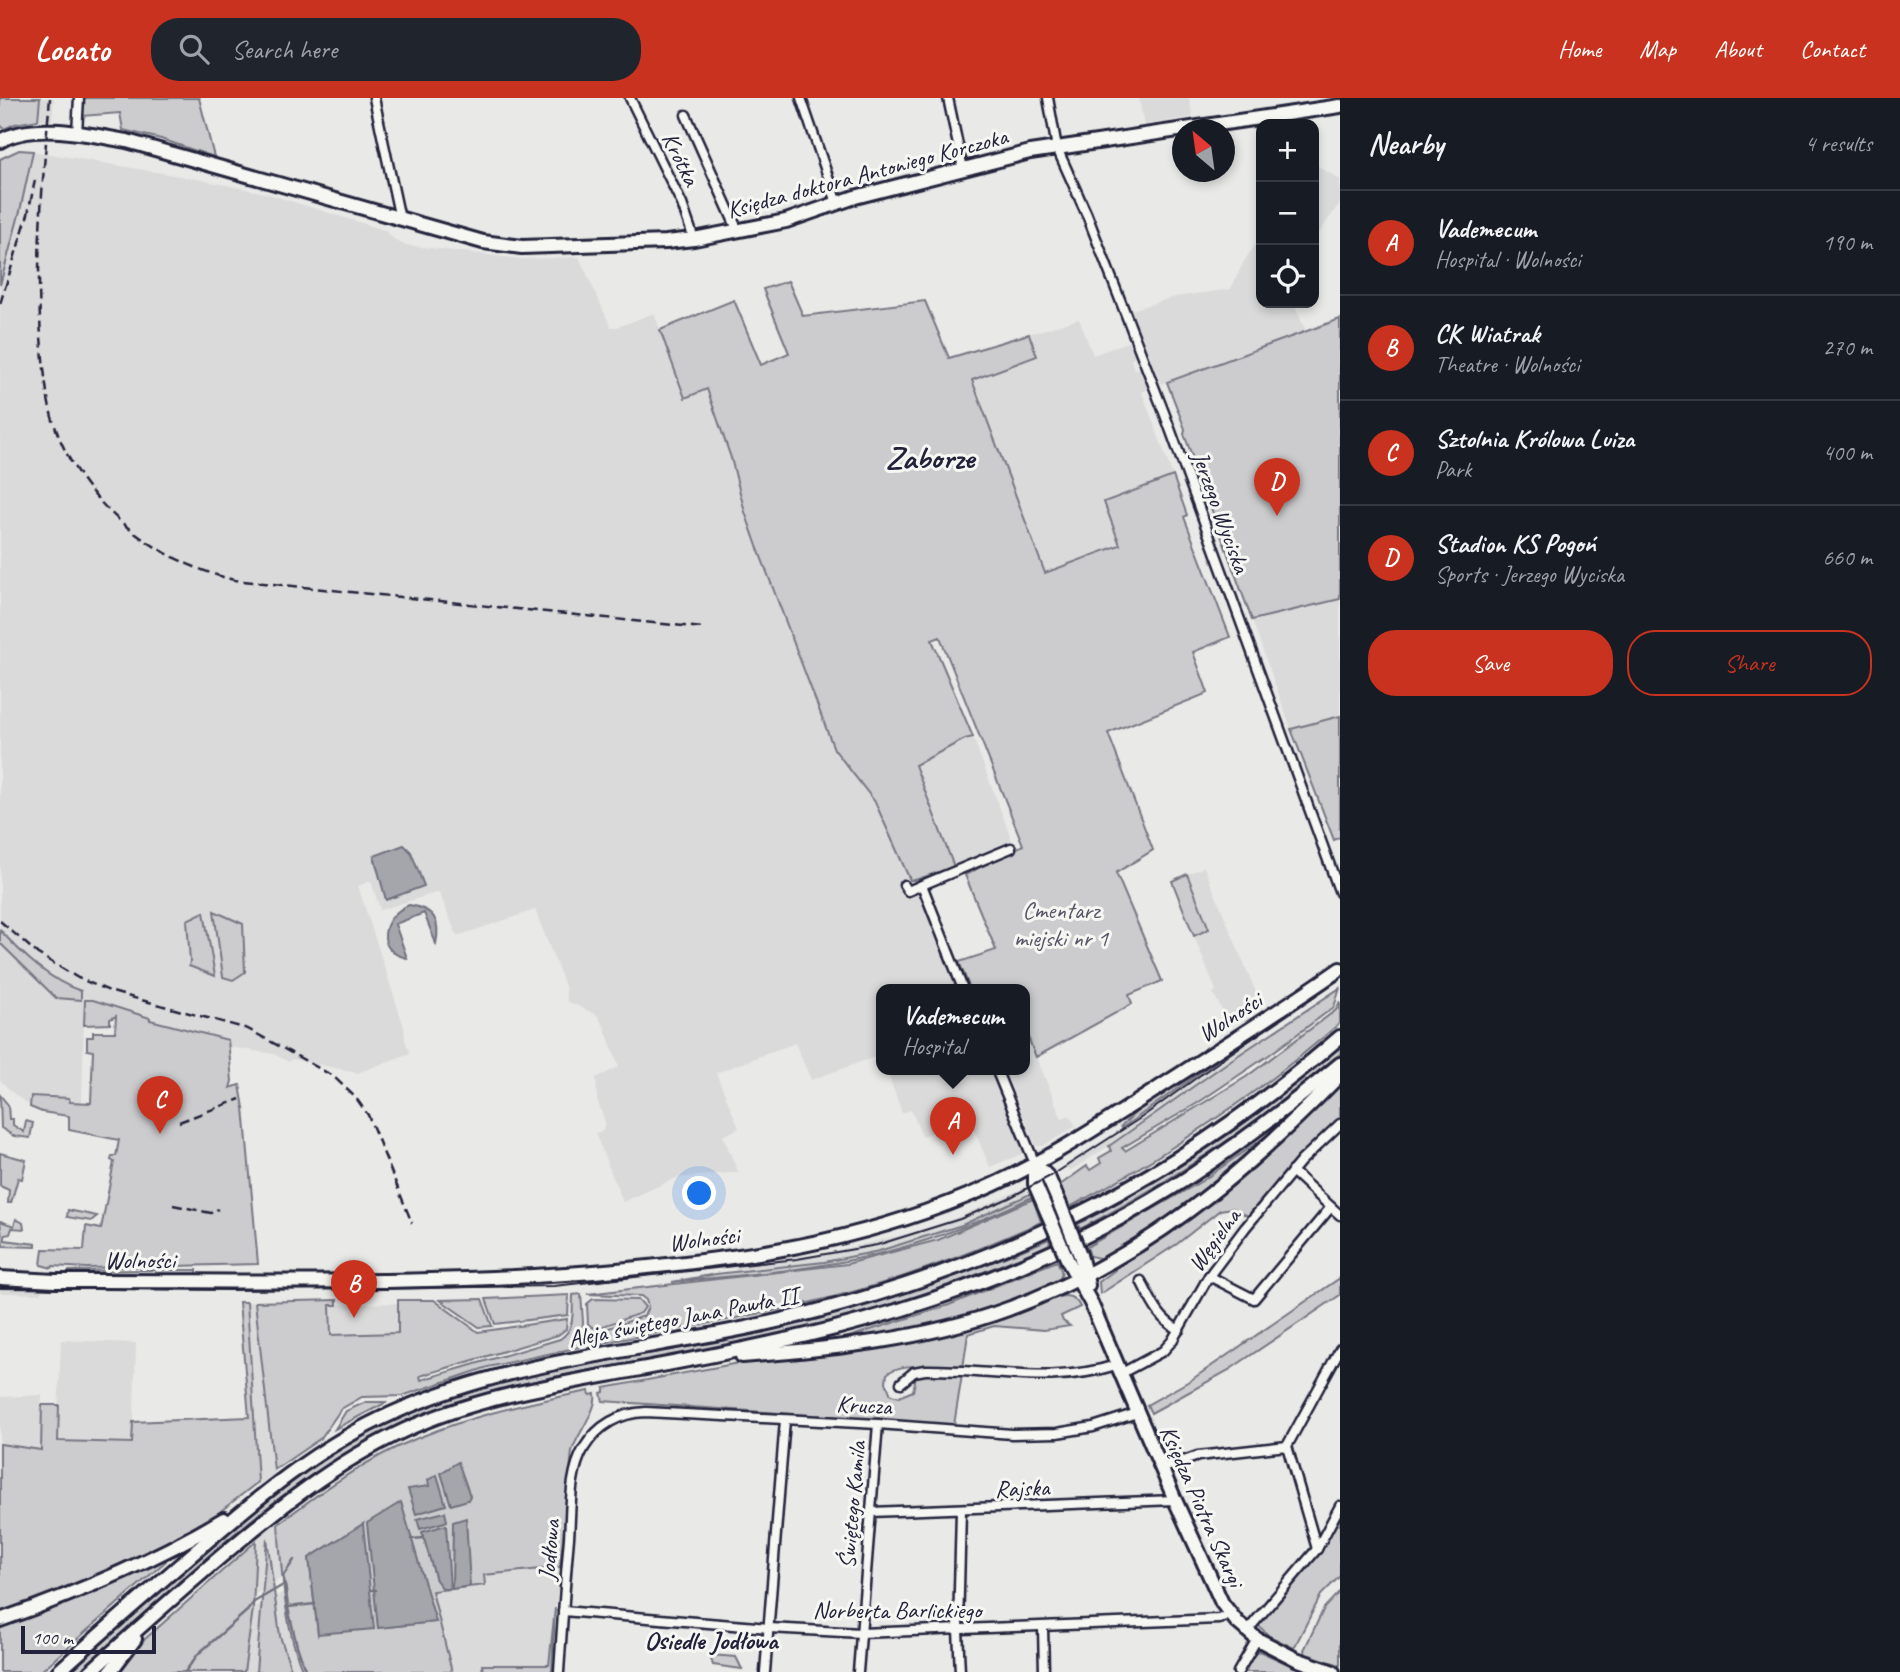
<!DOCTYPE html>
<html lang="en">
<head>
<meta charset="utf-8">
<style>
	body { margin:0; font-family:Caveat,sans-serif; background:#20242c; color:#f1f3f6 }
	.controls { position:absolute; right:21px; top:21px; display:grid; overflow:hidden; border-radius:14px; box-shadow:0 4px 10px #0003 }
	.controls button { width:63px; height:63px; display:grid; place-items:center; padding:0; border:0; border-bottom:2px solid #363941; background:#171b24; color:#f1f3f6; font:35px sans-serif }
	.compass { position:absolute; left:1172px; top:21px; width:63px; height:63px; border-radius:50%; background:#171b24; box-shadow:0 4px 10px #0003; rotate:331deg }
	.scale { position:absolute; left:21px; bottom:18px; width:135px; box-sizing:border-box; padding-left:7px; border:4px solid #22223b; border-top:0; font-size:19px; line-height:24px; white-space:nowrap; color:#22223b; -webkit-text-stroke:5px #f6f6f2; paint-order:stroke }
	.you { position:absolute; left:700px; top:1096px; width:24px; height:24px; margin:-18px; border:5px solid #fff; border-radius:50%; background:#1a73e8; box-shadow:0 0 0 10px #1a73e833 }
	.badge { display:grid; place-items:center; width:46px; height:46px; border-radius:50%; background:#c8321e; color:#fff; font-size:23px; font-weight:700 }
	.pin { position:absolute; translate:-50% -58px; filter:drop-shadow(0 2px 4px #0008) }
	.pin::after { content:''; position:absolute; top:37px; width:24px; height:21px; background:inherit; clip-path:polygon(0 0,100% 0,50% 100%) }
	.popup { position:absolute; left:876px; top:886px; width:154px; height:91px; box-sizing:border-box; display:grid; place-content:center; border-radius:14px; background:#171b24; filter:drop-shadow(0 2px 5px #0005); font-size:23px; white-space:nowrap; color:#9ea1a6 }
	.popup b { font-size:26px; color:#f1f3f6 }
	.popup::after { content:''; position:absolute; left:50%; top:100%; margin-left:-14px; border:14px solid transparent; border-top-color:#171b24 }
	.list { margin:0; padding:0; list-style:none }
	h2 { display:flex; justify-content:space-between; align-items:center; height:91px; margin:0; padding:0 28px; font-size:30px }
	h2 small { font-size:23px; font-weight:400; color:#9ea1a6 }
	.list li { display:grid; grid-template-columns:46px 1fr auto; gap:21px; align-items:center; box-sizing:border-box; height:105px; padding:0 28px; border-top:2px solid #363941 }
	.list b { display:block; font-size:26px; white-space:nowrap }
	.list p { margin:0; font-size:23px; white-space:nowrap; color:#9ea1a6 }
	.list em { font-size:23px; font-style:normal; color:#9ea1a6 }
	.actions { display:flex; gap:14px; padding:21px 28px }
	.actions a { flex:1; padding:16px 0; border:2px solid #c8321e; border-radius:28px; text-align:center; font-size:24px; color:#c8321e }
	.actions .main { background:#c8321e; color:#fff }
	.icon { flex:none; width:38px; height:38px; fill:none; stroke:currentColor; stroke-width:2; stroke-linecap:round; stroke-linejoin:round }
	.map { position:relative; flex:none; width:1340px; height:1574px; overflow:hidden }
	header { display:flex; align-items:center; gap:42px; box-sizing:border-box; height:98px; padding:0 35px; background:#c8321e; color:#fff }
	header strong { font-size:33px }
	nav { display:flex; gap:38px; margin-inline-start:auto; font-size:24px }
	.search { width:490px; height:63px; background:#20242c; display:flex; align-items:center; gap:18px; box-sizing:border-box; padding:0 24px; border-radius:28px; color:#9ea1a6; font-size:26px }
	main { display:flex }
	aside { flex:1; background:#171b24 }
	.map>svg:first-child { display:block }
</style>
</head>
<body>
<header>
<strong>Locato</strong>
<div class="search"><svg class="icon" aria-label="search" viewBox="0 0 24 24"><circle cx="10" cy="10" r="6"/><path d="M15 15l6 6"/></svg>Search here</div>
<nav><a>Home</a><a>Map</a><a>About</a><a>Contact</a></nav>
</header>
<main>
<div class="map">
<svg width="1340" height="1574" viewBox="0 0 1340 1574">
	<rect width="100%" height="100%" fill="#e9e9e7"/>
	<filter id="ink" filterUnits="userSpaceOnUse"><feTurbulence type="fractalNoise" baseFrequency=".0143" numOctaves="2"/><feDisplacementMap in="SourceGraphic" scale="14" xChannelSelector="R" yChannelSelector="G"/><feConvolveMatrix kernelMatrix="1 2 1 2 8 2 1 2 1" color-interpolation-filters="sRGB"/></filter>
	<g filter="url(#ink)">
		<g fill="#dadada">
			<polygon points="40,0 54,0 52,22 38,22"/>
			<polygon points="1139,0 1189,0 1193,19 1144,27"/>
			<polygon points="33,53 197,81 265,95 384,132 395,142 405,147 522,161 579,159 611,229 618,229 654,215 685,299 707,291 731,361 745,414 757,448 834,651 875,704 910,781 915,782 958,891 881,891 881,959 880,957 811,982 795,945 716,975 739,1030 723,1038 738,1074 676,1080 623,1104 595,1035 603,1033 605,1024 597,1002 596,980 619,969 604,928 597,917 567,903 565,888 535,812 457,838 439,794 380,812 371,783 358,788 404,929 405,942 410,955 358,975 292,961 288,964 274,956 229,949 228,942 149,922 150,921 102,906 84,923 82,1005 70,1005 42,1014 33,1010 14,996 0,982 0,187 20,113"/>
			<polygon points="1314,65 1340,82 1340,105 1314,142"/>
			<polygon points="1261,139 1261,205 1294,205 1306,234 1161,286 1131,212 1175,199 1231,191 1244,163"/>
			<polygon points="1079,221 1093,257 1130,243 1136,257 1131,262 1134,271 1141,271 1148,291 1142,294 1173,378 1105,404 1121,447 1045,475 972,282 1036,258 1029,236"/>
			<polygon points="1340,501 1340,618 1291,631 1252,522"/>
			<polygon points="973,639 1012,743 954,769 915,667 965,641"/>
			<polygon points="1204,769 1262,909 1239,924 1229,925 1213,895 1216,893 1172,783"/>
			<polygon points="1025,932 1062,1021 1069,1017 1076,1028 1043,1048 1036,1048 1004,971 1025,971"/>
			<polygon points="1257,935 1262,941 1145,1025 1070,1073 1066,1066 1122,1031"/>
			<polygon points="886,971 990,971 1024,1055 990,1069 969,1020 922,1038 911,1012 902,1015"/>
			<polygon points="1024,1090 1028,1097 1012,1105 962,1127 920,1142 879,1153 825,1164 736,1174 735,1166 823,1156 918,1133 959,1119"/>
			<polygon points="0,1188 42,1189 41,1196 0,1195"/>
			<polygon points="247,1204 255,1204 274,1372 282,1480 272,1486 267,1445 263,1492 254,1497 258,1381"/>
			<polygon points="398,1205 398,1235 330,1237 330,1207"/>
			<polygon points="61,1242 136,1245 133,1345 57,1343"/>
			<polygon points="42,1297 41,1352 0,1346 0,1299"/>
			<polygon points="560,1469 549,1567 483,1567 483,1574 452,1574 432,1492 484,1487 484,1477"/>
			<polygon points="284,1494 291,1534 303,1574 292,1574 280,1538 274,1499"/>
			<polygon points="262,1506 256,1574 244,1574 253,1511"/>
		</g>
		<g fill="#ccccce" stroke="#777784" stroke-width="2" fill-rule="evenodd">
			<polygon points="0,0 40,0 38,22 15,26 4,31 0,26"/>
			<polygon points="84,0 199,0 214,59 161,41 123,32 120,15 82,18"/>
			<polygon points="19,52 33,53 20,113 0,187 0,61"/>
			<polygon points="788,183 803,218 925,203 949,260 1029,236 1037,258 972,282 1045,475 1120,447 1104,404 1173,378 1187,417 1184,419 1230,539 1193,554 1208,595 1108,635 1153,752 1116,775 1162,883 1129,897 1132,906 1036,959 1025,932 1025,891 970,891 959,864 996,852 965,777 1023,747 940,539 932,542 973,639 965,641 915,667 954,769 915,782 910,782 875,704 834,651 757,448 745,414 731,360 707,291 685,300 660,232 734,202 761,267 789,255 763,191"/>
			<polygon points="1340,221 1340,501 1252,522 1184,336 1185,331 1167,284"/>
			<polygon points="1340,618 1340,739 1334,742 1291,631"/>
			<polygon points="1187,776 1209,831 1194,838 1172,783"/>
			<polygon points="214,813 243,826 245,874 233,882 223,879"/>
			<polygon points="204,814 215,878 189,868 190,863 187,822"/>
			<path d="M0 832C22 856 50 883 81 893V902L56 900 0 845Z"/>
			<path d="M1340 890 1334 909 1269 957 1196 1006 1122 1050 1125 1053 1246 979 1336 912 1340 903V925C1257 997 1167 1057 1070 1109L1060 1087 1087 1068 1090 1072 1101 1065 1099 1060 1111 1053 1109 1048 1231 962Z"/>
			<polygon points="85,902 93,902 150,920 150,922 228,942 232,983 230,990 240,987 244,1010 258,1166 87,1170 53,1168 52,1170 41,1167 43,1151 84,1152 86,1128 101,1131 114,1064 111,1062 112,1058 116,1058 119,1042 69,1032 69,1018 42,1014 30,1009 31,998 69,1000 70,1004 91,1005 93,953 87,952 87,939 93,939 93,934 115,934 116,918 110,921 110,926 84,927"/>
			<polygon points="1243,944 1122,1030 1121,1028 1144,1007"/>
			<path d="M1340 949V956C1260 1024 1173 1083 1080 1131L1078 1126C1172 1078 1260 1018 1340 949Z"/>
			<polygon points="1340,984 1340,1020 1293,1065 1248,1118 1232,1110 1220,1112 1177,1146 1100,1196 1099,1184 1115,1172 1114,1169 1185,1123 1230,1088"/>
			<polygon points="0,997 8,1007 9,1021 13,1021 13,1027 24,1034 26,1023 33,1025 30,1040 14,1038 1,1030"/>
			<polygon points="1266,1038 1267,1041 1191,1107 1130,1149 1103,1161 1090,1158 1087,1149 1202,1083"/>
			<polygon points="0,1055 26,1062 22,1081 18,1080 11,1105 8,1105 9,1092 0,1088"/>
			<path d="M1030 1096 1032 1099C980 1124 927 1145 870 1158 806 1173 738 1177 672 1184L716 1176 824 1164 879 1153 962 1127Z"/>
			<path d="M1033 1101 1041 1124C981 1151 920 1175 856 1193 771 1216 683 1230 596 1246L593 1242 595 1236 600 1233 644 1218 648 1209 646 1202 641 1198 587 1196 847 1166 938 1142Z"/>
			<polygon points="68,1112 97,1118 91,1123 67,1119"/>
			<polygon points="16,1121 23,1125 24,1131 12,1130 10,1136 5,1137 5,1142 36,1146 36,1149 3,1148 0,1123 14,1128"/>
			<path d="M1049 1141 1050 1146C949 1192 844 1224 735 1246 628 1268 511 1278 412 1321 283 1378 183 1482 79 1574H70C165 1490 265 1387 379 1329 490 1273 620 1264 740 1239 847 1216 948 1184 1049 1141Z"/>
			<path d="M1057 1163C1061 1171 1065 1177 1056 1185L981 1215 899 1235 839 1242 949 1207Z"/>
			<polygon points="141,1172 197,1172 197,1178 69,1178 69,1173"/>
			<polygon points="1340,1180 1340,1197 1229,1272 1151,1315 1147,1307 1191,1282"/>
			<path d="M581 1196 583 1224 580 1249 488 1269 402 1298 362 1299 341 1311 321 1340 274 1372 255 1204 337 1202V1207H330L331 1237 398 1235V1202H434L478 1234 567 1221 566 1231 558 1237 420 1278 421 1282 560 1241C576 1231 572 1213 573 1197Z"/>
			<polygon points="569,1197 568,1217 495,1226 486,1201"/>
			<path d="M1054 1197 1056 1200C1066 1196 1075 1198 1080 1209L1061 1218 1063 1223 1070 1228 1044 1232 994 1228 968 1236 963 1270C945 1269 900 1263 887 1276L886 1284 891 1297 899 1299 913 1293 916 1278C930 1272 946 1276 962 1277L954 1327 603 1303 601 1295 604 1294V1290L744 1264 876 1247Z"/>
			<polygon points="482,1201 492,1228 479,1229 440,1202"/>
			<polygon points="593,1201 639,1202 645,1209 641,1215 595,1231 588,1226 587,1206"/>
			<polygon points="239,1204 247,1204 258,1384 199,1430 99,1479 0,1517 0,1346 41,1352 42,1307 59,1307 58,1343 132,1345 133,1324 249,1319"/>
			<path d="M589 1293 590 1297 595 1296C598 1312 577 1336 572 1353L560 1469 484 1477 485 1487 432 1493 452 1574H303C284 1527 282 1475 278 1426 315 1398 352 1371 395 1350 456 1321 522 1306 589 1293ZM363 1426 318 1536 309 1460ZM446 1428V1436L436 1482 423 1434ZM376 1492 435 1524 378 1530Z"/>
			<polygon points="366,1304 387,1304 335,1331 346,1313"/>
			<polygon points="1340,1416 1340,1478 1321,1497 1294,1550 1269,1538 1258,1527 1323,1449"/>
			<polygon points="267,1440 280,1538 292,1574 256,1574"/>
			<polygon points="256,1443 253,1511 244,1574 115,1574 145,1541"/>
			<polygon points="166,1460 166,1463 40,1574 0,1574 0,1526"/>
			<polygon points="1340,1493 1340,1567 1306,1556 1304,1552 1324,1510"/>
			<polygon points="555,1510 552,1574 483,1574 482,1567 549,1567"/>
			<polygon points="1259,1553 1306,1574 1244,1574 1253,1558"/>
			<polygon points="710,1557 736,1559 742,1571 713,1567"/>
		</g>
		<g fill="#a5a5ac" stroke="#71717f" stroke-width="2">
			<polygon points="404,747 411,754 424,788 386,802 374,758"/>
			<path d="M409 807C434 811 441 822 436 846L424 815 395 826 407 860C374 854 381 818 409 807Z"/>
			<polygon points="458,1364 470,1398 468,1402 451,1407 441,1375"/>
			<polygon points="437,1377 446,1407 416,1416 408,1391 429,1388 428,1382"/>
			<polygon points="401,1404 436,1524 378,1530 367,1425"/>
			<polygon points="445,1414 447,1423 445,1424 420,1431 417,1421"/>
			<polygon points="466,1420 470,1488 452,1491 453,1424"/>
			<polygon points="363,1426 374,1531 318,1536 309,1460"/>
			<polygon points="446,1427 450,1491 443,1491 436,1482 422,1434"/>
		</g>
		<g fill="none" stroke-linecap="round" stroke-linejoin="round">
			<g stroke="#71717f" stroke-width="2.5">
				<polyline points="411,1441 424,1440"/>
				<polyline points="285,1486 283,1478 294,1462"/>
				<polyline points="370,1492 376,1492"/>
				<polyline points="288,1510 297,1548 306,1574"/>
				<polyline points="185,1574 198,1556 247,1513 254,1504 285,1486 288,1509 315,1506"/>
			</g>
			<defs>
				<g id="street">
					<polyline points="374,0 400,121"/>
					<polyline points="630,0 682,106 694,141"/>
					<polyline points="801,0 837,105"/>
					<polyline points="948,0 963,71"/>
					<polyline points="1048,0 1057,50 1087,117 1165,317 1340,795"/>
					<polyline points="686,17 738,133"/>
					<polyline points="77,35 79,0"/>
					<polyline points="904,787 908,793 922,787 963,891"/>
					<polyline points="922,787 1011,750"/>
					<polyline points="996,971 1035,1066"/>
					<polyline points="1331,1109 1340,1117"/>
					<polyline points="1209,1178 1254,1201 1331,1109 1292,1073"/>
					<path d="M1141 1183C1151 1202 1158 1221 1179 1232"/>
					<polyline points="1120,1276 1163,1253 1172,1243 1209,1178 1245,1130 1301,1063 1340,1026"/>
					<path d="M901 1285 914 1274 925 1272C991 1271 1050 1288 1116 1267"/>
					<polyline points="1161,1371 1198,1358 1287,1348"/>
					<polyline points="871,1414 1175,1402"/>
					<polyline points="1317,1451 1287,1348 1340,1251"/>
					<polyline points="563,1513 769,1530 861,1535 1219,1521 1230,1517"/>
					<polyline points="1043,1529 1044,1574"/>
					<polyline points="1247,1533 1317,1451 1340,1408"/>
					<path d="M559 1574C562 1529 565 1484 569 1440 571 1411 569 1375 584 1350 598 1327 620 1315 646 1314L878 1326 1012 1336 1057 1335 1093 1329 1137 1315"/>
					<polyline points="765,1574 785,1322"/>
					<polyline points="858,1574 878,1326"/>
					<polyline points="960,1574 958,1532 961,1412"/>
					<polyline points="1238,1574 1257,1541"/>
				</g>
				<g id="secondary">
					<path d="M0 43C33 23 91 37 127 43L483 144 522 149 666 144 694 141 786 123 855 99 1030 54 1340 8"/>
					<polyline points="1035,1066 1035,1086 1048,1116"/>
					<polyline points="1035,1066 1048,1079 1061,1109"/>
					<polyline points="1080,1157 1088,1187"/>
					<polyline points="1068,1163 1091,1205 1175,1402 1222,1505 1237,1524 1257,1541 1296,1561 1333,1574"/>
					<path d="M0 1180 55 1183C246 1182 438 1189 628 1171 751 1159 852 1145 967 1098 1035 1071 1096 1030 1157 991 1219 951 1280 913 1340 871"/>
				</g>
				<g id="primary">
					<path d="M742 1258C831 1251 924 1242 1008 1211 1143 1162 1241 1078 1340 977"/>
					<path d="M0 1522C77 1495 154 1463 224 1421"/>
					<path d="M58 1574C103 1533 150 1493 196 1453 257 1400 318 1348 393 1315 507 1263 634 1254 755 1228 982 1178 1165 1091 1340 939"/>
					<path d="M90 1574C132 1536 175 1498 218 1461 276 1412 335 1364 405 1332 474 1300 550 1288 624 1274 673 1265 722 1256 771 1245 919 1214 1065 1160 1192 1077 1243 1043 1293 1005 1340 966"/>
					<polyline points="110,1574 135,1541"/>
				</g>
			</defs>
			<use href="#street" stroke="#22223b" stroke-width="13"/>
			<use href="#secondary" stroke="#22223b" stroke-width="18"/>
			<use href="#primary" stroke="#22223b" stroke-width="18"/>
			<use href="#street" stroke="#f6f6f2" stroke-width="8"/>
			<use href="#secondary" stroke="#f6f6f2" stroke-width="12"/>
			<use href="#primary" stroke="#f6f6f2" stroke-width="12"/>
			<polyline stroke="#22223b" stroke-width="2" points="0,1190 231,1192 554,1188 797,1161 877,1147 960,1121 1009,1100 1054,1076 1142,1019 1228,957 1340,881"/>
			<g stroke="#22223b" stroke-width="2.5" stroke-dasharray="10 5" stroke-linecap="butt">
				<path d="M50 0C42 87 34 174 43 261 45 280 47 300 52 319 77 403 151 461 234 482L703 530"/>
				<polyline points="0,206 28,116 35,82"/>
				<polyline points="0,823 38,856 78,880 112,894 248,931 333,978 356,1000 368,1017 412,1125"/>
				<polyline points="179,1024 240,1001"/>
				<polyline points="173,1107 211,1115 218,1111"/>
			</g>
			<defs>
				<g id="secondary-bridge">
					<polyline points="1061,1109 1080,1157"/>
					<polyline points="1048,1116 1068,1163"/>
				</g>
			</defs>
			<use href="#secondary-bridge" stroke="#22223b" stroke-width="18" stroke-linecap="butt"/>
			<use href="#secondary-bridge" stroke="#f6f6f2" stroke-width="12"/>
		</g>
	</g>
	<g text-anchor="middle" stroke-width="6" stroke-linejoin="round" paint-order="stroke">
		<g font-size="24" fill="#22223b" stroke="#f6f6f2">
			<text transform="translate(681 61) rotate(64)" y="8">Krótka</text>
			<text transform="translate(867 75) rotate(-15)" y="8">Księdza doktora Antoniego Korczoka</text>
			<text transform="translate(1221 414) rotate(70)" y="8">Jerzego Wyciska</text>
			<text transform="translate(1230 919) rotate(-33)" y="8">Wolności</text>
			<text transform="translate(704 1141) rotate(-7)" y="8">Wolności</text>
			<text transform="translate(1214 1142) rotate(-54)" y="8">Węgielna</text>
			<text x="140" y="1170">Wolności</text>
			<text transform="translate(683 1219) rotate(-11)" y="8">Aleja świętego Jana Pawła II</text>
			<text transform="translate(864 1307) rotate(3)" y="8">Krucza</text>
			<text transform="translate(1022 1390) rotate(-2)" y="8">Rajska</text>
			<text transform="translate(852 1407) rotate(-85)" y="8">Świętego Kamila</text>
			<text transform="translate(1202 1408) rotate(66)" y="8">Księdza Piotra Skargi</text>
			<text transform="translate(549 1452) rotate(-85)" y="8">Jodłowa</text>
			<text x="897" y="1520">Norberta Barlickiego</text>
		</g>
		<g font-size="24" fill="#555567" stroke="#f6f6f2">
			<text x="1061" y="820">Cmentarz<tspan x="1061" dy="28">miejski nr 1</tspan></text>
		</g>
		<g font-size="26" font-weight="bold" fill="#22223b" stroke="#f6f6f2">
			<text x="711" y="1551">Osiedle Jodłowa</text>
		</g>
		<g font-size="32" font-weight="bold" fill="#22223b" stroke="#f6f6f2">
			<text x="930" y="370">Zaborze</text>
		</g>
	</g>
</svg>
<div class="controls">
<button>+</button>
<button>−</button>
<button><svg class="icon" aria-label="locate" viewBox="0 0 24 24"><circle cx="12" cy="12" r="6"/><path d="M12 2v4M12 18v4M2 12h4M18 12h4"/></svg></button>
</div>
<svg class="compass" viewBox="-18 -18 36 36"><path d="M0-13l5 13h-10z" fill="#e53935"/><path d="M0 13l5-13h-10z" fill="#9ea1a6"/></svg>
<div class="scale">100 m</div>
<div class="you"></div>
<div class="pin badge" style="left:953px;top:1057px">A</div>
<div class="popup"><b>Vademecum</b>Hospital</div>
<div class="pin badge" style="left:354px;top:1220px">B</div>
<div class="pin badge" style="left:160px;top:1036px">C</div>
<div class="pin badge" style="left:1277px;top:418px">D</div>
</div>
<aside>
<h2>Nearby<small>4 results</small></h2>
<ul class="list">
<li><span class="badge">A</span><div><b>Vademecum</b><p>Hospital · Wolności</p></div><em>190 m</em></li>
<li><span class="badge">B</span><div><b>CK Wiatrak</b><p>Theatre · Wolności</p></div><em>270 m</em></li>
<li><span class="badge">C</span><div><b>Sztolnia Królowa Luiza</b><p>Park</p></div><em>400 m</em></li>
<li><span class="badge">D</span><div><b>Stadion KS Pogoń</b><p>Sports · Jerzego Wyciska</p></div><em>660 m</em></li>
</ul>
<div class="actions"><a class="main">Save</a><a>Share</a></div>
</aside>
</main>
</body>
</html>
